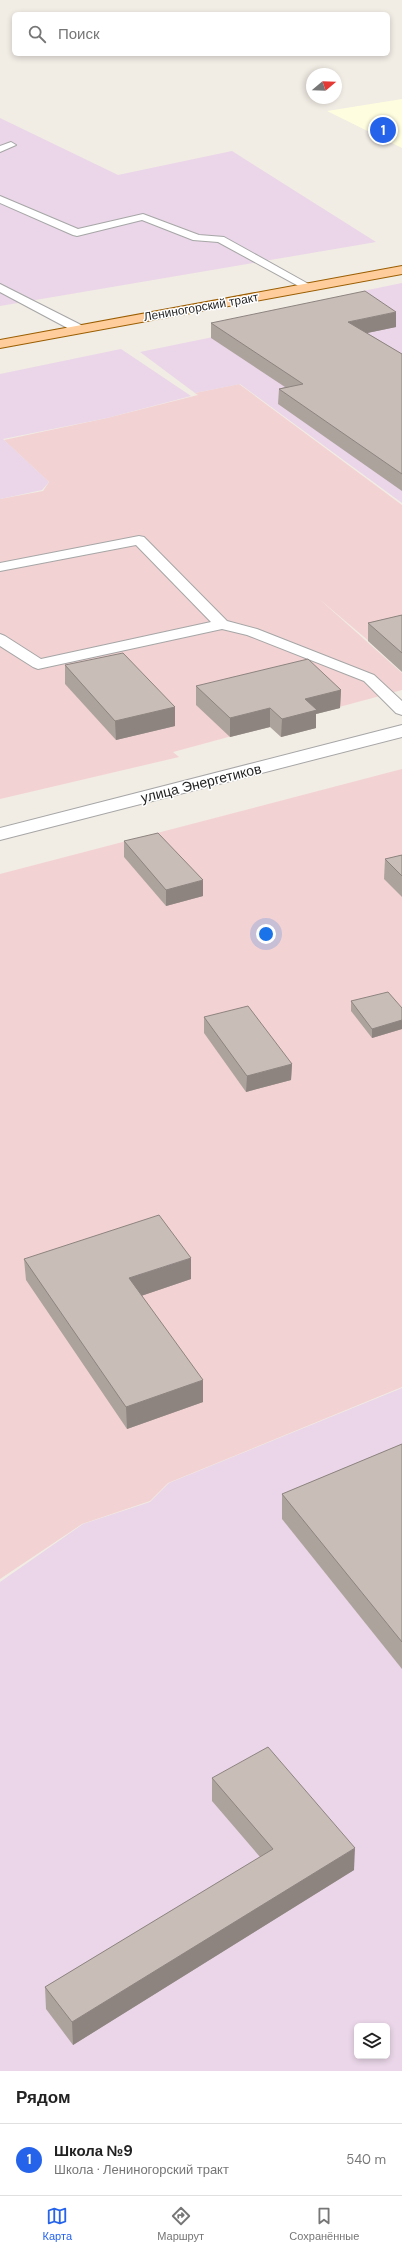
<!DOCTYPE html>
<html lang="ru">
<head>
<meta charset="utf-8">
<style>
	body { margin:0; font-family:"DM Sans",sans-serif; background:#f6f6f6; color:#222 }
	.controls { position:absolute; right:12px; bottom:12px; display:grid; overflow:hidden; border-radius:6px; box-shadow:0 2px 6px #0003 }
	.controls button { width:36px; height:36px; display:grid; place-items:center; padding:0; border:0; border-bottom:1px solid #e0e0e0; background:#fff; color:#222; font:20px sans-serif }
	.compass { position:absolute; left:306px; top:68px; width:36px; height:36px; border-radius:50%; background:#fff; box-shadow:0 2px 6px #0003; rotate:71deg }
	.you { position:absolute; left:266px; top:934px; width:14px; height:14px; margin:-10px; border:3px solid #fff; border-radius:50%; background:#1a73e8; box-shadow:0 0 0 6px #1a73e833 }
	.badge { display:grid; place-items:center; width:26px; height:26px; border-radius:50%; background:#2563eb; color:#fff; font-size:13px; font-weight:700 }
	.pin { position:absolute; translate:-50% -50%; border:2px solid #fff; box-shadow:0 1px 4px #0006 }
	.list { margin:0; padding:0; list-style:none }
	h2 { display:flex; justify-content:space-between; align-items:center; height:52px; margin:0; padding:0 16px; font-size:17px }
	h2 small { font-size:13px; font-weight:400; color:#767676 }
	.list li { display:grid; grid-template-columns:26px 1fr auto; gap:12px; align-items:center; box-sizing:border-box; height:72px; padding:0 16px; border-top:1px solid #e0e0e0 }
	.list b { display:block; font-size:15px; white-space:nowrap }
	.list p { margin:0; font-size:13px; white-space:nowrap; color:#767676 }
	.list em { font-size:13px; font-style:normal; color:#767676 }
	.icon { flex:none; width:22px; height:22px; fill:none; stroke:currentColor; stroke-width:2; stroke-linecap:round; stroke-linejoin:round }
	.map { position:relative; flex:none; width:402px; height:2071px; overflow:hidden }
	.search { position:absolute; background:#fff; box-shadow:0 2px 6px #0003; left:12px; right:12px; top:12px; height:44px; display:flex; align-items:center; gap:10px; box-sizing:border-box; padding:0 14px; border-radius:6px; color:#767676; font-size:15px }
	.sheet { height:124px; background:#fff }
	nav { display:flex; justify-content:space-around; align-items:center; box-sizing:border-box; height:56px; border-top:1px solid #e0e0e0; background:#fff; font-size:11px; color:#767676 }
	nav a { display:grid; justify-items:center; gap:2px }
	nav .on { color:#2563eb }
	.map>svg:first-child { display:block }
</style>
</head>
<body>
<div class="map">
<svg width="402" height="2071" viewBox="0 0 402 2071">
	<rect width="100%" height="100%" fill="#f1ece4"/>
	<g fill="#f3d2d3">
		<polygon points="239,384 402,505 402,669 318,598 402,673 402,690 173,752 179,757 0,799 0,499 43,491 49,482 4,440 107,418 198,395 195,393"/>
		<polygon points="402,769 402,1387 168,1483 150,1501 82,1524 0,1579 0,874"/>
	</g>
	<g fill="#ead6e8" fill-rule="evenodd">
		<polygon points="0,118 118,175 232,151 376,242 0,306"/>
		<polygon points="402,283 402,503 240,384 195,393 140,352 365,306 363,291"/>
		<polygon points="121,349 191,396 107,418 3,439 49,482 42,490 0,499 0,374"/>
		<path d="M402 1388V2071H0V1582L83 1524 150 1502 169 1483ZM357 2026H387V2056H357Z"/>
	</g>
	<polygon fill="#fffddf" points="402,99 402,148 327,111"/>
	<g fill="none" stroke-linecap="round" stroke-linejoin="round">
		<defs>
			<g id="lane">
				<polygon points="11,142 16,145 0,152 0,146"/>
				<polygon points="0,196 78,229 143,214 199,235 224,237 314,287 308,290 304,289 218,242 193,240 142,220 77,236 73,235 0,203"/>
				<polygon points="0,284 83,326 85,329 83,332 75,332 0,292"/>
				<polygon points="139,536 144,537 227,621 257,629 374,675 402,701 402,715 396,713 364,681 247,635 222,629 38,669 33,667 0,646 0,634 5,636 41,659 211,622 136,545 0,571 0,563"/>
			</g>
			<polygon id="street" points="402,725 402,737 0,840 0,828"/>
			<polygon id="primary" points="402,266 402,274 0,348 0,340"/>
		</defs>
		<use href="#lane" stroke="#a6a6a6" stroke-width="2"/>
		<use href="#street" stroke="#a6a6a6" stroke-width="2"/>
		<use href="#primary" stroke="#9a5d00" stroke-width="2"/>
		<use href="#lane" fill="#fff" fill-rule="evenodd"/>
		<use href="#street" fill="#fff" fill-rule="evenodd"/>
		<use href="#primary" fill="#ffcd9b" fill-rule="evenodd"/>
	</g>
	<g fill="#ada39d">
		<polygon points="211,323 396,327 367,333 402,354 402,491 278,404 279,389 285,387 211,338"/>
		<polygon points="402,615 402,672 368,641 368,623"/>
		<polygon points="65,665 175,707 175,726 116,740 65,684"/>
		<polygon points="196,686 341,690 340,708 316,714 316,728 281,737 270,727 230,737 196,705"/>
		<polygon points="124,841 203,896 166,906 124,857"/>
		<polygon points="402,855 402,897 384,879 385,859"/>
		<polygon points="351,1001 402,1008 402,1029 372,1038 351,1011"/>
		<polygon points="204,1017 292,1064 291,1080 246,1092 204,1033"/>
		<polygon points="24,1259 191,1279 141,1296 203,1402 127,1429 26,1280"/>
		<polygon points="402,1444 402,1669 282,1519 282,1494"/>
		<polygon points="212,1778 354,1870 73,2045 46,2009 45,1987 260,1857 212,1801"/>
	</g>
	<g fill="#8d8480">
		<polygon points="396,312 396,327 348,337 348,322"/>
		<polygon points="341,690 340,708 316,714 316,728 281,737 282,719 305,699"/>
		<polygon points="175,707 175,726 116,740 115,721"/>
		<polygon points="270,708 270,727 230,737 230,718"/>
		<polygon points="203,880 203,896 166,906 166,890"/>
		<polygon points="402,1020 402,1029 372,1038 372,1029"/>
		<polygon points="292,1064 291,1080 246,1092 247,1076"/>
		<polygon points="191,1258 191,1279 129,1300 129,1278"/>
		<polygon points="203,1380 203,1402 127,1429 126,1407"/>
		<polygon points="355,1848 354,1870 73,2045 72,2022"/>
	</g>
	<g fill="#c9bdb7" stroke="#8d8480">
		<polygon points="365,291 396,312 348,322 402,354 402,474 279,389 303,384 211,323"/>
		<polygon points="402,615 402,653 368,623"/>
		<polygon points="123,653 175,707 115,721 65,665"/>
		<polygon points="308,659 341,690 305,699 317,710 282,719 270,708 230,718 196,686"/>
		<polygon points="158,833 203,880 166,890 124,841"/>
		<polygon points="402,855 402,876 385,859"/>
		<polygon points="388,992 402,1008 402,1020 372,1029 351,1001"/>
		<polygon points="248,1006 292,1064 247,1076 204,1017"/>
		<polygon points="159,1215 191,1258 129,1278 203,1380 126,1407 24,1259"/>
		<polygon points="402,1444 402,1642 282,1494"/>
		<polygon points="268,1747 355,1848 72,2022 45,1987 273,1849 212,1778"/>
	</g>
	<g text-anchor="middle" stroke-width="3" stroke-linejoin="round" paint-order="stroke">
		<g font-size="12" fill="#1f1f1f" stroke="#fff">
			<text transform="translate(201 307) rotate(-10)" y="4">Лениногорский тракт</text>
		</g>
		<g font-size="14" fill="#1f1f1f" stroke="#fff">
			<text transform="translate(201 783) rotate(-14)" y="5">улица Энергетиков</text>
		</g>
	</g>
</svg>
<div class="controls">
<button><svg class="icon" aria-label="layers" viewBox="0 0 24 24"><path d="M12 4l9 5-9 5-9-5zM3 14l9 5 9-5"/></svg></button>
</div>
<svg class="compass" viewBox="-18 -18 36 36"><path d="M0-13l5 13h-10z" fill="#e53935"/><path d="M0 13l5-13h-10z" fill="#767676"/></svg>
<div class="you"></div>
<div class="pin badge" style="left:383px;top:130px">1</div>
<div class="search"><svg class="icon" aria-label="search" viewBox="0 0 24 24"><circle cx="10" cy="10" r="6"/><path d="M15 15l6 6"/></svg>Поиск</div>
</div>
<section class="sheet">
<h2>Рядом<small></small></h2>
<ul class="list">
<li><span class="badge">1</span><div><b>Школа №9</b><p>Школа · Лениногорский тракт</p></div><em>540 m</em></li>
</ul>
</section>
<nav>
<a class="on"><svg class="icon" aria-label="map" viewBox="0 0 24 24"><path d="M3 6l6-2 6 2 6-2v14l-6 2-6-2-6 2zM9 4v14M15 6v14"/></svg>Карта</a>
<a><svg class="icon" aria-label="directions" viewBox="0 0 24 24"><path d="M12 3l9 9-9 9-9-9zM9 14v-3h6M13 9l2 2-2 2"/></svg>Маршрут</a>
<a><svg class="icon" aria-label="saved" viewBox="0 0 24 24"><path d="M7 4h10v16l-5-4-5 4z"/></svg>Сохранённые</a>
</nav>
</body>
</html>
